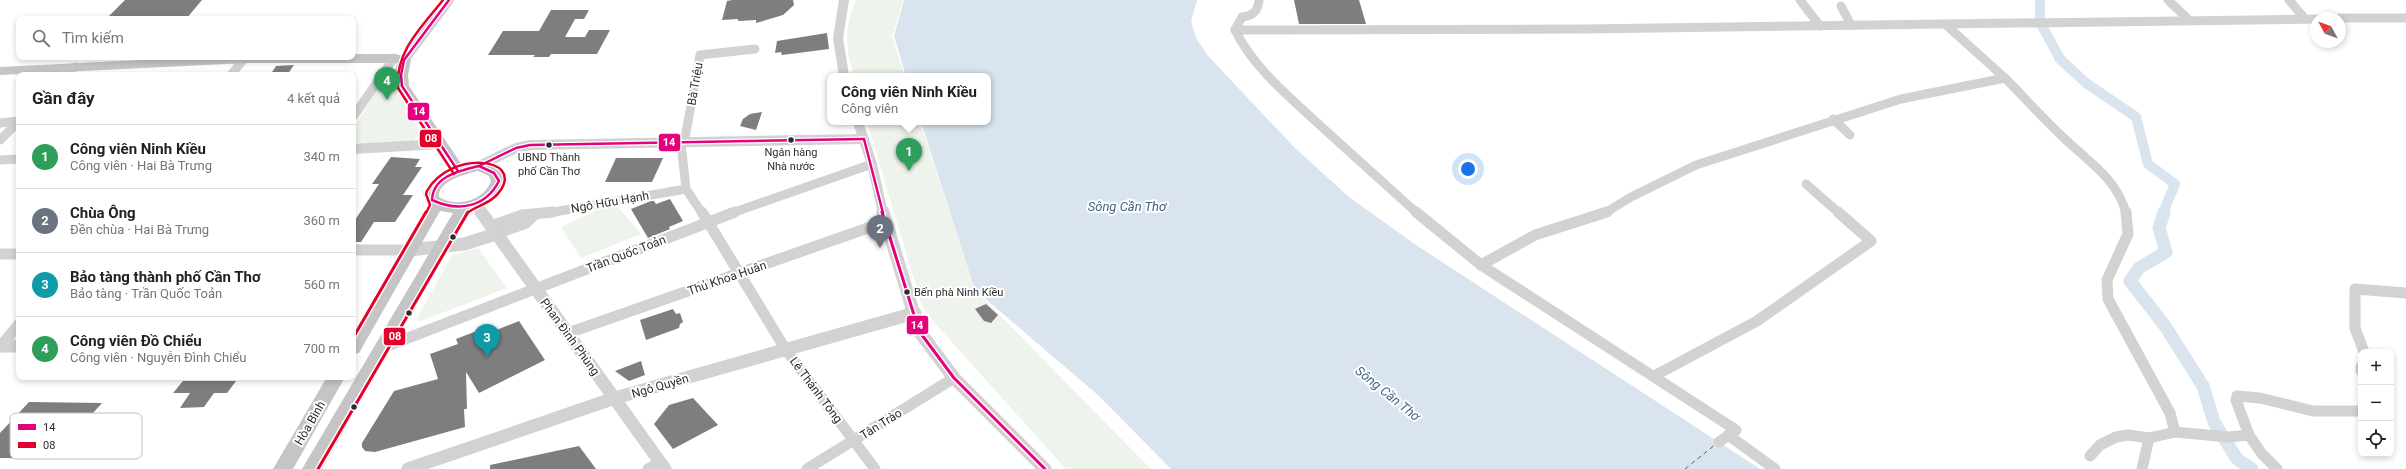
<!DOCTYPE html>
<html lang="vi">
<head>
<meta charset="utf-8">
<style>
	body { margin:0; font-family:Roboto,sans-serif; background:#f2f2f2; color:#222 }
	.controls { position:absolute; right:12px; bottom:12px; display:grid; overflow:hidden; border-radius:8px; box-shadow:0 2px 6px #0003 }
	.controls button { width:36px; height:36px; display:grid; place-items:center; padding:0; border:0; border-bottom:1px solid #e0e0e0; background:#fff; color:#222; font:20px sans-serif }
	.compass { position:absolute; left:2310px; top:12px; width:36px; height:36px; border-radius:50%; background:#fff; box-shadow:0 2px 6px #0003; rotate:311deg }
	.you { position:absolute; left:1468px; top:169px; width:14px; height:14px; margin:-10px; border:3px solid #fff; border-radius:50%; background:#1a73e8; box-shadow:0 0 0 6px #1a73e833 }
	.badge { display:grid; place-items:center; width:26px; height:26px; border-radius:50%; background:#d93025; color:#fff; font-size:13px; font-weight:700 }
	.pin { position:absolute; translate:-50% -33px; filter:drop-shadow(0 1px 2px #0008) }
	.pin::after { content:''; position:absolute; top:21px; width:14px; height:12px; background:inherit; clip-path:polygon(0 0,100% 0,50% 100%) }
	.popup { position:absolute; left:827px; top:73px; width:164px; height:52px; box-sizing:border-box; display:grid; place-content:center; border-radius:8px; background:#fff; filter:drop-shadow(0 1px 3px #0005); font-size:13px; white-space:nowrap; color:#767676 }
	.popup b { font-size:15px; color:#222 }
	.popup::after { content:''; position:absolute; left:50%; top:100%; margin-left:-8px; border:8px solid transparent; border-top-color:#fff }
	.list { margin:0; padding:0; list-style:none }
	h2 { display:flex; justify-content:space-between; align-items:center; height:52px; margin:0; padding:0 16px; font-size:17px }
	h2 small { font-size:13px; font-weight:400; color:#767676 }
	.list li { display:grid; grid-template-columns:26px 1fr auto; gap:12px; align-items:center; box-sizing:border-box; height:64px; padding:0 16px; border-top:1px solid #e0e0e0 }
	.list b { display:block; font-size:15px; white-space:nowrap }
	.list p { margin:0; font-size:13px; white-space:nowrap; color:#767676 }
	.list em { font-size:13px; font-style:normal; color:#767676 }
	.icon { flex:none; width:22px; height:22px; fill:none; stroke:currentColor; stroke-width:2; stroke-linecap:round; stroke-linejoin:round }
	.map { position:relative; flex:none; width:2406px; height:469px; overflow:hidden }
	.search { position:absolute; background:#fff; box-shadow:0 2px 6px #0003; left:16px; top:16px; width:340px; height:44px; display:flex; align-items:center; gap:10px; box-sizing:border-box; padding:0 14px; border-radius:8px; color:#767676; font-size:15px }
	.panel { position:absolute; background:#fff; box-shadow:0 2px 6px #0003; left:16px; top:72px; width:340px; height:308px; border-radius:8px }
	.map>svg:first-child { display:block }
</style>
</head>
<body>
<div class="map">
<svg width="2406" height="469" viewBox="0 0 2406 469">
	<rect width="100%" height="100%" fill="#fff"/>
	<g fill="#eef3eb">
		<path d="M856 0H903L892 37 905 76H854C845 47 844 28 856 0Z"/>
		<polygon points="388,70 420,133 410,144 353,145 353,130"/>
		<polygon points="867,122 920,122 975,290 1151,469 1066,469 932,320 922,306"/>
		<polygon points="614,202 641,234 581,258 561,227"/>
		<polygon points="478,248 507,288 421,321 416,320 452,255"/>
	</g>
	<polygon fill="#d9e4ef" points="904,0 1197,0 1191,21 1196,38 1208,56 1295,148 1349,197 1416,245 1760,469 1171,469 1099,396 975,290 921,122 988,122 988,76 906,76 894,36"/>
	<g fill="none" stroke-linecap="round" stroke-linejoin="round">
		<polyline stroke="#d9e4ef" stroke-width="10" points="2040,0 2040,22 2060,59 2086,83 2136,117 2148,164 2175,184 2163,213"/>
		<polyline stroke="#d9e4ef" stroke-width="13" points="2164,212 2159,228 2166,252 2139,268 2130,281 2165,326 2203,386 2214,422 2237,459 2252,469"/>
		<polyline stroke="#426488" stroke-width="1" stroke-dasharray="4.5 3.5" stroke-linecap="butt" points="1685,469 1716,444"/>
	</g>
	<g fill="#7e7e7e" fill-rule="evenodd">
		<polygon points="125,0 202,0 186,19 106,19"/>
		<polygon points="732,0 793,0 794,5 783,15 756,23 756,20 738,21 738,19 722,20 727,1"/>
		<polygon points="1294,0 1359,0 1366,24 1299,24"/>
		<polygon points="551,10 589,10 584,19 575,19 565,37 585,37 589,30 610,30 597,54 551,54 549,57 533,57 535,55 488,55 503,31 539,31"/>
		<polygon points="827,33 829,49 782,55 781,52 775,53 777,41"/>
		<polygon points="294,65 287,75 270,75 276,66"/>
		<polygon points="762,112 756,130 740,126 743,119 750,114"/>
		<polygon points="391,157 420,159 415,167 422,167 403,195 413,195 395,222 374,222 361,242 353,242 353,223 379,184 372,184"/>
		<polygon points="616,158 663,158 652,182 605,182"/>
		<polygon points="670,199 683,221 669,227 670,229 648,238 631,209 651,201 654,201 656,204"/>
		<polygon points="986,304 998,315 991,323 984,321 975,309"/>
		<polygon points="673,309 676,314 680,313 683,322 680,324 679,328 646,340 640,320"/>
		<polygon points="519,321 545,360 479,393 466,372 467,409 464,409 465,427 375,452 365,451 362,447 362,443 394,391 438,379 430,354 458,344 456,339 487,327 489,333"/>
		<polygon points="641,361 645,375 629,381 615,371"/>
		<polygon points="183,381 236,381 227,393 214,393 204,407 180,408 190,393 173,393"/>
		<polygon points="693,398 718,425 673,449 654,424 669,405"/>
		<path d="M29 402 102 403 93 413H106L84 442 73 441 59 459 0 458V433ZM39 416 70 417 49 443 16 442Z"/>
		<polygon points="579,446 596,469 490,469 490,465"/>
	</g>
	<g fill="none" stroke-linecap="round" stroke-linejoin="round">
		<g stroke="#d2d2d2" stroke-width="9">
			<polyline points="1800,0 1820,26"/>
			<polyline points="2168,0 2189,20"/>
			<polyline points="2289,0 2305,19"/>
			<polyline points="1841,6 1851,25"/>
			<polyline points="2340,18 2406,18"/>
			<polyline points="1945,24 2005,78"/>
			<path d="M1235 30 1242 17C1253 16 1258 11 1259 0"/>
			<polyline points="67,75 75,67"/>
			<polyline points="231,75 244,59"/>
			<polyline points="353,117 394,58"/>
			<polyline points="1833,119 1850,135"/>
			<polyline points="0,123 19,121"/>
			<polyline points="0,140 19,121"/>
			<polyline points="0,160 19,159"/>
			<polyline points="1806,184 1839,213"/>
			<polyline points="548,213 686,189"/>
			<polyline points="702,213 686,189 681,143 685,138 700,55 755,49"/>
			<polyline points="732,213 872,164"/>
			<path d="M1417 213C1386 185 1355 157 1324 129 1293 100 1254 69 1235 30L1585 29 2316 19"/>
			<path d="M1605 213 1631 197 1696 165 1901 99 2005 78C2025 98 2044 120 2065 139 2089 162 2117 179 2126 213"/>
		</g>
		<g stroke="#d2d2d2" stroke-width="11">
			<polyline points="702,212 786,350 875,469"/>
			<polyline points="1416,212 1481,265 1736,430 1719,442"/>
			<polyline points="491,226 522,215 553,212"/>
			<polyline points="496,234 526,223 534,215"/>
			<polyline points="353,250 410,250"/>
			<polyline points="0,254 19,254"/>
			<polyline points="1481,265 1535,235 1607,212"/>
			<polyline points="568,333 885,222"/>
			<polyline points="0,347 19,324"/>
			<polyline points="382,348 735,212"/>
			<polyline points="2364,352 2355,328 2355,289 2406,293"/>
			<polyline points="2361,367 2361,371"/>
			<polyline points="1654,376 1757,321 1871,241 1838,212"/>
			<polyline points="2175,432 2228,437 2249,435 2262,454 2277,469"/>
			<polyline points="1728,435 1775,469"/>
			<polyline points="2249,435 2236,400 2237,396 2260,398 2313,411 2361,411"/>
			<polyline points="2090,456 2100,445 2116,437 2128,435 2149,438 2175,432 2170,413 2108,299 2107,280 2128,234 2126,212"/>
			<polyline points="648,469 660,462"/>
			<polyline points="807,469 954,378"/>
			<polyline points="2142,469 2149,438"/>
		</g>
		<g stroke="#d2d2d2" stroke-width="10">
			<polyline points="844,0 838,38 844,76"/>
			<polyline points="404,60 449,0"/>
			<polyline points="858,122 872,164 883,213"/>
			<polyline points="353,149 440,144"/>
			<polyline points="479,166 516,148 530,145 864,139"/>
			<polyline points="475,204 481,213"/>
		</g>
		<g stroke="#d2d2d2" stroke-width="13">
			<polyline points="481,212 665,469"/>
			<polyline points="883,212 919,331 954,378 1045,469"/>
			<polyline points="410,250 464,244 496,234"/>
			<polyline points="0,346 19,346"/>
			<polyline points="408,469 615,398 915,313"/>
		</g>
		<g fill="#c5c5c5" fill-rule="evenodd">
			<path d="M353 54H394L409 57 411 60 408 75 409 86 462 165C483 160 496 162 507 181 500 198 488 207 470 211L322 469H302L453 213 440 211 359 353 353 354V333L428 205 423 194 434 179 449 169 395 86 394 75 397 63H247L0 75V67L203 57H353ZM478 171 489 176 491 181C484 201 456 208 439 197 437 181 466 174 478 171Z"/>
			<polygon points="327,377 345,377 293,469 273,469"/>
		</g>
		<defs>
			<g id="bus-1-far1">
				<polyline points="449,0 404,60 401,75 402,86 458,171"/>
				<polyline points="864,139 883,213"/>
				<polyline points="479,166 516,148 530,145 864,139"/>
				<path d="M479 166 494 173 499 181C485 208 458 212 432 200 433 176 459 171 479 166Z"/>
			</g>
			<polyline id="bus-1" points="882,212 919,331 954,378 1045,469"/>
			<g id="bus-2-far1">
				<path d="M443 0C422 27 395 51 398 88L454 174"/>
				<path d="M426 213 430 205 426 194 427 191C450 150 524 157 500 191 492 203 478 205 467 213"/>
			</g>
			<g id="bus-2">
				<polyline points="353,338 426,212"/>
				<polyline points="318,469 468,212"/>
			</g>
		</defs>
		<use href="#bus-1-far1" stroke="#fff" stroke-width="5"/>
		<use href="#bus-1" stroke="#fff" stroke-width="6"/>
		<use href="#bus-2-far1" stroke="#fff" stroke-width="5"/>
		<use href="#bus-2" stroke="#fff" stroke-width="6"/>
		<use href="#bus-1-far1" stroke="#e5007d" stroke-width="2.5"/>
		<use href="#bus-1" stroke="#e5007d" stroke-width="3"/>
		<use href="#bus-2-far1" stroke="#e4002b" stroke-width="2.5"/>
		<use href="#bus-2" stroke="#e4002b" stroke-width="3"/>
	</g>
	<g fill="#2d2d2d" stroke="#fff" stroke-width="1.5">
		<circle cx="791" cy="140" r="3.5"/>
		<circle cx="549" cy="145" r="3.5"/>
		<circle cx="453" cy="237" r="3.5"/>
		<circle cx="907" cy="292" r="3.5"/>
		<circle cx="409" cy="313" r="3.5"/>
		<circle cx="354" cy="407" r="3.5"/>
	</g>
	<g text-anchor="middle" stroke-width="4" stroke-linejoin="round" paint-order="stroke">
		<g font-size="11" fill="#2d2d2d" stroke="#fff">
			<text x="791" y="156">Ngân hàng<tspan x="791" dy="14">Nhà nước</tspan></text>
			<text x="549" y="161">UBND Thành<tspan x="549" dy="14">phố Cần Thơ</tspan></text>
			<text x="914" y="296" text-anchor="start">Bến phà Ninh Kiều</text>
		</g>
		<g font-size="12" fill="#2d2d2d" stroke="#fff">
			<text transform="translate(695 84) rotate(-80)" y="4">Bà Triệu</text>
			<text transform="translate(610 202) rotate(-10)" y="4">Ngô Hữu Hạnh</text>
			<text transform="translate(626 254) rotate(-21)" y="4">Trần Quốc Toản</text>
			<text transform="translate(727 278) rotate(-19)" y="4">Thủ Khoa Huân</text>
			<text transform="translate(570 337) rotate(54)" y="4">Phan Đình Phùng</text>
			<text transform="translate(660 386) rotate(-16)" y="4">Ngô Quyền</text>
			<text transform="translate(816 390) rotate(53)" y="4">Lê Thánh Tông</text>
			<text transform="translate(310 423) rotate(-60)" y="4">Hòa Bình</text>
			<text transform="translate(881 424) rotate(-32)" y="4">Tân Trào</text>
		</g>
		<g font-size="13" font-style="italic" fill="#426488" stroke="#fff">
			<text x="1127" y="211">Sông Cần Thơ</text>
			<text transform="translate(1388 393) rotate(39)" y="5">Sông Cần Thơ</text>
		</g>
	</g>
	<rect x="10" y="413" width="132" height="46" rx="6" fill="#fff" stroke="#c0c0c0" stroke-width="1"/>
	<rect x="18" y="424" width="18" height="6" fill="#e5007d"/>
	<rect x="18" y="442" width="18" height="6" fill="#e4002b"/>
	<g font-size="11" fill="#2d2d2d">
		<text x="43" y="431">14</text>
		<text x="43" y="449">08</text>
	</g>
	<g stroke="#fff" stroke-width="1.5">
		<rect x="407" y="102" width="23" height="19" rx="4" fill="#e5007d"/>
		<rect x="419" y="129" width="23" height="19" rx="4" fill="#e4002b"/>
		<rect x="658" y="133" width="23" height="19" rx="4" fill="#e5007d"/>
		<rect x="906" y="315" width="23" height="20" rx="4" fill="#e5007d"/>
		<rect x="383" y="327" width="23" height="19" rx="4" fill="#e4002b"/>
	</g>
	<g font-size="11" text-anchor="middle" font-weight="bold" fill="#fff">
		<text x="419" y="115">14</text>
		<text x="431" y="142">08</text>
		<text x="669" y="146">14</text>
		<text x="917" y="329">14</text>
		<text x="395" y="340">08</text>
	</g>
</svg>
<div class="controls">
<button>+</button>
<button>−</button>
<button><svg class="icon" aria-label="locate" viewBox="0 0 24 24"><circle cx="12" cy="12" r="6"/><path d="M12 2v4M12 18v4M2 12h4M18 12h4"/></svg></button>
</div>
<svg class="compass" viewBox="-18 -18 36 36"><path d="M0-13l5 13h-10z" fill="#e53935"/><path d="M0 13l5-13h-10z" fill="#767676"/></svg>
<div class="you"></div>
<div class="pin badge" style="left:909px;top:171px;background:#2e9e5b">1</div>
<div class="popup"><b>Công viên Ninh Kiều</b>Công viên</div>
<div class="pin badge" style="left:880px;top:248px;background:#6b7280">2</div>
<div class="pin badge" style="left:487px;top:357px;background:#0f9aa8">3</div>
<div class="pin badge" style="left:387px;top:100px;background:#2e9e5b">4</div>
<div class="search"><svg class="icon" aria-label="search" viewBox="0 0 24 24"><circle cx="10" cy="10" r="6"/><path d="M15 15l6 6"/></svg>Tìm kiếm</div>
<section class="panel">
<h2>Gần đây<small>4 kết quả</small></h2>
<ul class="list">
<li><span class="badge" style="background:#2e9e5b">1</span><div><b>Công viên Ninh Kiều</b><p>Công viên · Hai Bà Trưng</p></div><em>340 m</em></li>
<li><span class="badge" style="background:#6b7280">2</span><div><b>Chùa Ông</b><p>Đền chùa · Hai Bà Trưng</p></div><em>360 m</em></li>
<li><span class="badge" style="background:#0f9aa8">3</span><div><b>Bảo tàng thành phố Cần Thơ</b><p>Bảo tàng · Trần Quốc Toản</p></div><em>560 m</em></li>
<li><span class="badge" style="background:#2e9e5b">4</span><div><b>Công viên Đồ Chiểu</b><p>Công viên · Nguyễn Đình Chiểu</p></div><em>700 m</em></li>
</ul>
</section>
</div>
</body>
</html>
